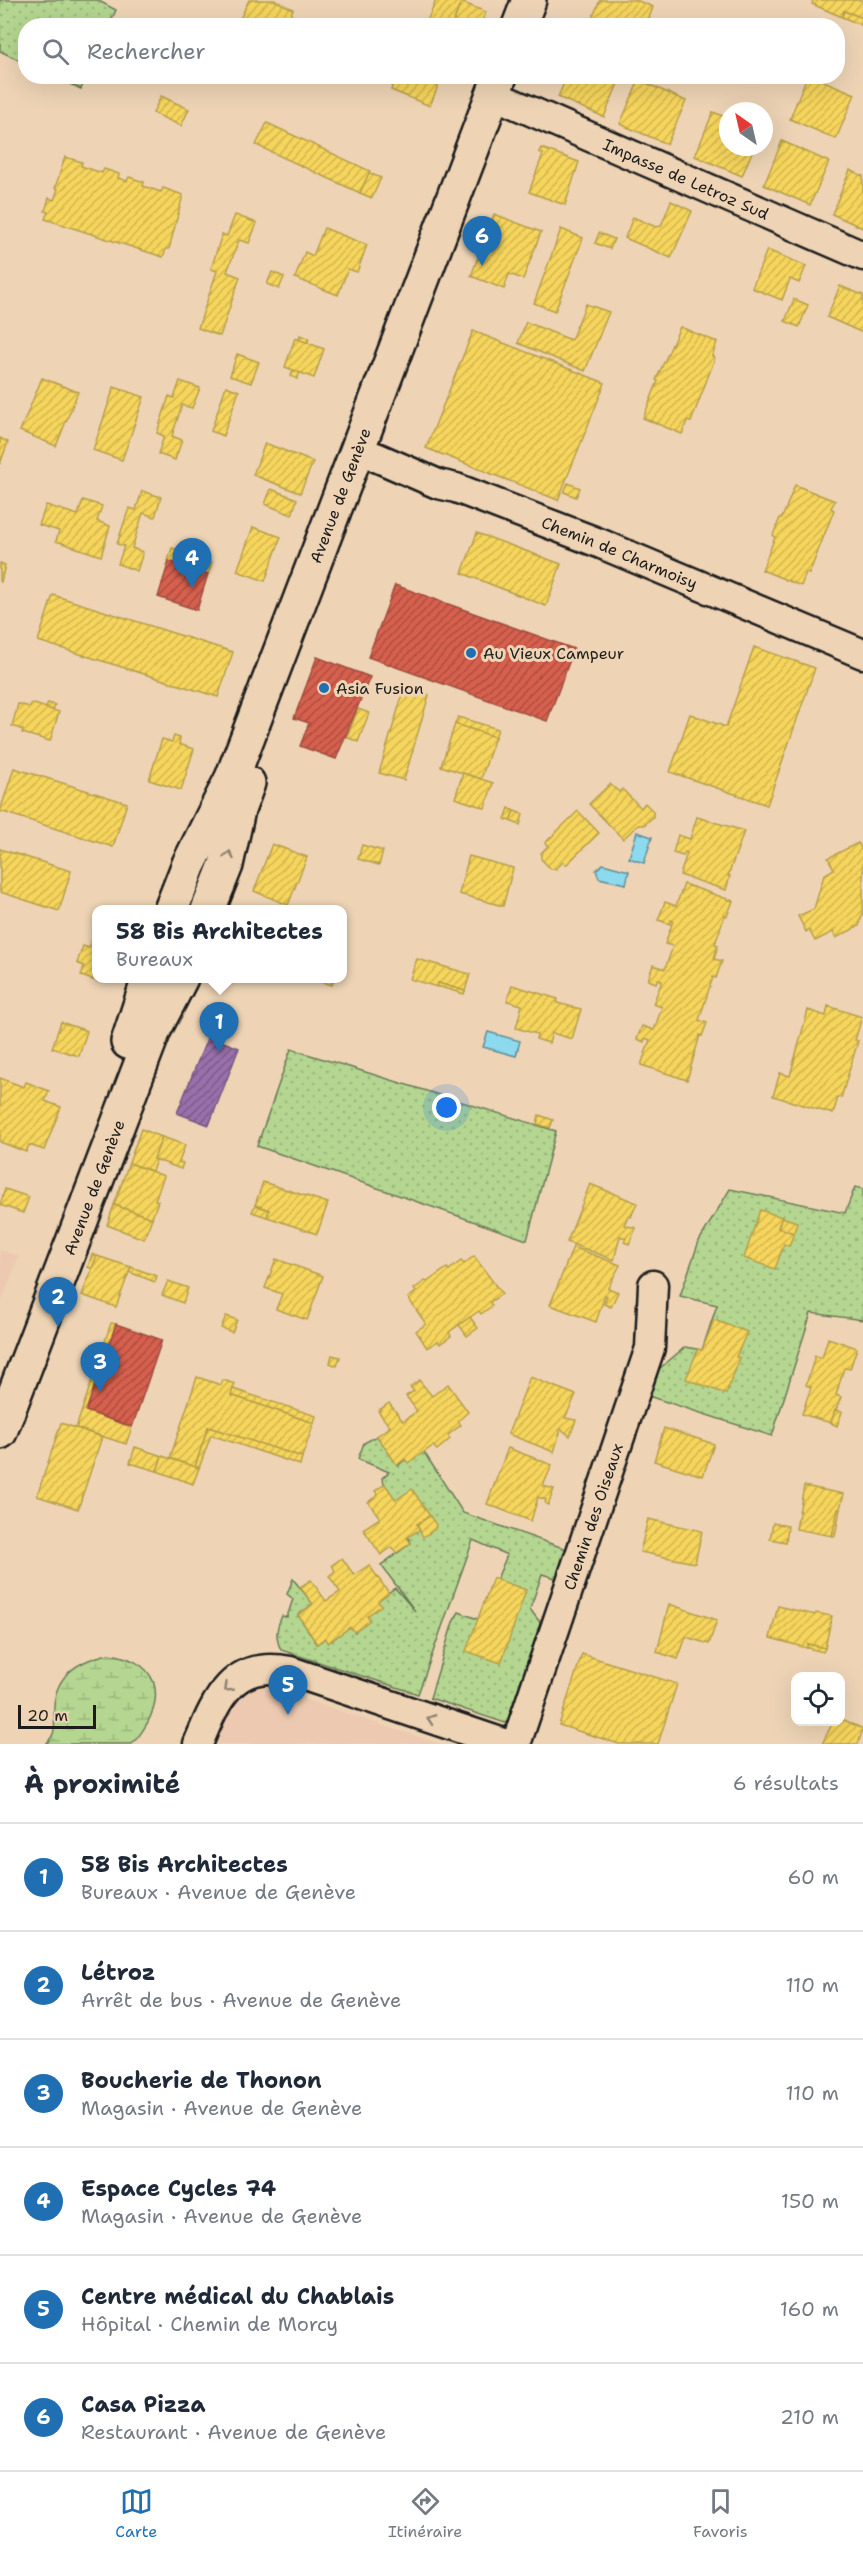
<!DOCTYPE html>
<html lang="fr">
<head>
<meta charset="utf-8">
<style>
	body { margin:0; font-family:"Shantell Sans",sans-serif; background:#f6f6f7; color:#1f2937 }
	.controls { position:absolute; right:18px; bottom:18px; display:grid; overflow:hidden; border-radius:12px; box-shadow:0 6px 24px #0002 }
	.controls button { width:54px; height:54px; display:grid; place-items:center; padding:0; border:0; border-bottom:2px solid #e0e1e3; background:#fff; color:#1f2937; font:30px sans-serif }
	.compass { position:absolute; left:719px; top:102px; width:54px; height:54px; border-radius:50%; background:#fff; box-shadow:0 6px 24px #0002; rotate:326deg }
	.scale { position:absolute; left:18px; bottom:15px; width:78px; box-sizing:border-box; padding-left:6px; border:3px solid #1c1c1c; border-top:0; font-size:16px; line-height:21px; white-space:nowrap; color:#1c1c1c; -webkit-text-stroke:4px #eed4b5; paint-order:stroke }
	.you { position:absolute; left:447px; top:1108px; width:21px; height:21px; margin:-15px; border:4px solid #fff; border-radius:50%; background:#1a73e8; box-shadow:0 0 0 9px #1a73e833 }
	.badge { display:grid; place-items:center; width:39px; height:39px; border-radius:50%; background:#1f6fb2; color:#fff; font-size:20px; font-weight:700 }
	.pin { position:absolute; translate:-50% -50px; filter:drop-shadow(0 2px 3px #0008) }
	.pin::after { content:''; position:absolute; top:32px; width:21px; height:18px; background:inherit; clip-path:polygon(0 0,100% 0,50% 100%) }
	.popup { position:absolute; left:92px; top:905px; width:255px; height:78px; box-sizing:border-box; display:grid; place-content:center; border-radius:12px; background:#fff; filter:drop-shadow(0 2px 4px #0005); font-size:20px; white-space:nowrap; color:#747a83 }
	.popup b { font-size:22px; color:#1f2937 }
	.popup::after { content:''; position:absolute; left:50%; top:100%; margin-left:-12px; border:12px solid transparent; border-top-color:#fff }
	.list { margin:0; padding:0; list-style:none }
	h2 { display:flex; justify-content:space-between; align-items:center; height:78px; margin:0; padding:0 24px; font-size:26px }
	h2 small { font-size:20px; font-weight:400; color:#747a83 }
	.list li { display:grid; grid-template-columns:39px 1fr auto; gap:18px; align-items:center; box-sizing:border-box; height:108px; padding:0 24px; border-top:2px solid #e0e1e3 }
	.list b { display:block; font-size:22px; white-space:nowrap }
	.list p { margin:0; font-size:20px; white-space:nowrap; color:#747a83 }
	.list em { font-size:20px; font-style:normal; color:#747a83 }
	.icon { flex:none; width:33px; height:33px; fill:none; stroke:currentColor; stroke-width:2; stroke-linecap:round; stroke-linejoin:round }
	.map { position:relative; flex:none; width:863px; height:1744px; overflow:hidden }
	.search { position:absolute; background:#fff; box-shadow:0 6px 24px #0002; left:18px; right:18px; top:18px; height:66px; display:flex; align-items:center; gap:15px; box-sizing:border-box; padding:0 21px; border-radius:24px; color:#747a83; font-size:22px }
	.sheet { height:726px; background:#fff }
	nav { display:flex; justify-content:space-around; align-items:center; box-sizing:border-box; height:84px; border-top:2px solid #e0e1e3; background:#fff; font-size:16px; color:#747a83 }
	nav a { display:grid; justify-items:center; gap:3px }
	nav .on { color:#1f6fb2 }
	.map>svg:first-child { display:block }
</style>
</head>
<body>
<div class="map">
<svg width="863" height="1744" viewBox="0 0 863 1744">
	<defs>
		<pattern id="grass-dots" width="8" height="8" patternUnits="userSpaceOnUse" patternTransform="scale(1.5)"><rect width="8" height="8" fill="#b4d690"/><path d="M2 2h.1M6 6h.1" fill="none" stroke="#9ab77c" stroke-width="1.8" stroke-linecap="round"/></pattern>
		<pattern id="wetland-marsh" width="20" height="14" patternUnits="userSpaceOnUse" patternTransform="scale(1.5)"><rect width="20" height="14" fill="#b4d690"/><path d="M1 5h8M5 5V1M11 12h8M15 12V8" fill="none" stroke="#9ab77c"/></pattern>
		<pattern id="homes-hatch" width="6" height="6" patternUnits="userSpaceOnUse" patternTransform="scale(1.5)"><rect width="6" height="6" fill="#f6d55c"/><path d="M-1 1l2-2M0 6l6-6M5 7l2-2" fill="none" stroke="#d2b64f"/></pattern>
		<pattern id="shops-hatch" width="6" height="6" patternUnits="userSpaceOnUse" patternTransform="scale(1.5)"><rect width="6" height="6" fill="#d6604d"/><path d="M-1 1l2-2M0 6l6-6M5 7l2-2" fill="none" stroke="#ad4e3f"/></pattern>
		<pattern id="offices-hatch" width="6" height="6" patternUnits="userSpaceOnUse" patternTransform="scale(1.5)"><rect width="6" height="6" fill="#9970ab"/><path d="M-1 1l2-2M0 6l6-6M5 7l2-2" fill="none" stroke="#7c5b8a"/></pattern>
	</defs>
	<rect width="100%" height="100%" fill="#eed4b5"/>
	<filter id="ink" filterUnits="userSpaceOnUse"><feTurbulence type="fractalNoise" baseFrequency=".0167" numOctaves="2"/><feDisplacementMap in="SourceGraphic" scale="12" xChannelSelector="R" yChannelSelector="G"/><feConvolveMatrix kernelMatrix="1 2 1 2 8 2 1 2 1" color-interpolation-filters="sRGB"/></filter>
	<g filter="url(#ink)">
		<g fill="#ecc9b0">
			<polygon points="0,1250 19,1256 0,1306"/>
			<polygon points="253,1687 270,1688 440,1744 213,1744 228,1707 245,1690"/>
		</g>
		<g fill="url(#grass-dots)" stroke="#687956" stroke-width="1.5">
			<polygon points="0,0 97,0 116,10 109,25 26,26 25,63 0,51"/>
			<polygon points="54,77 86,77 81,89"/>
			<polygon points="291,1049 556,1131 527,1240 257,1146"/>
			<polygon points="855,1187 863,1189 863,1320 811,1313 772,1436 645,1395 652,1375 685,1347 702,1350 717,1305 680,1296 699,1241 730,1189 845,1213"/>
			<path d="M377 1436 398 1466 405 1459 424 1452 463 1513 569 1550 562 1580 542 1574 530 1609 545 1629 516 1715 505 1723 430 1698 453 1622 459 1612 480 1620 507 1555 473 1540 418 1694 281 1650C275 1638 276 1628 282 1616L287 1617 293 1599 287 1594 293 1579 313 1604 298 1615 317 1644 325 1638 328 1643 350 1627 355 1632 367 1616 363 1611 395 1588 415 1611 381 1565 411 1543 382 1478 389 1472 358 1459 364 1443Z"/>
		</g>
		<path fill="url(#wetland-marsh)" stroke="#687956" stroke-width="1.5" d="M109 1654C167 1662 166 1707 132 1744H46C56 1733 55 1728 54 1714 52 1677 76 1661 109 1654Z"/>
		<g fill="#8dd9ed" stroke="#608d99" stroke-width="1.5">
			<polygon points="637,832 652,837 644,863 629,858"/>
			<polygon points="603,864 629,871 626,884 599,878 596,870"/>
			<polygon points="488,1032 520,1041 516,1056 483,1047"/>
		</g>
		<g fill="url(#homes-hatch)" stroke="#b59e49" stroke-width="1.5">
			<polygon points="249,0 274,0 293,9 286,26 249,26 239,21"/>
			<polygon points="436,0 455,0 461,2 452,26 425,26"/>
			<polygon points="600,0 636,0 653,7 646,26 589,26"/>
			<polygon points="813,0 863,0 863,18 844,11 842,17 812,4"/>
			<polygon points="461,2 486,12 480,26 452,26"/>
			<polygon points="844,11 863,18 861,25 842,17"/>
			<polygon points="396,76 415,76 438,86 430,106 391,90"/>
			<polygon points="415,76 432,76 429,82"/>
			<polygon points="567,76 621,76 604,117 558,97"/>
			<polygon points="807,76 812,76 855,94 836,139 790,119"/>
			<polygon points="639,80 686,101 667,144 620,124"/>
			<polygon points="161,96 189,109 181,126 153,113"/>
			<polygon points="713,112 728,118 728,147 754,147 742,176 695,156"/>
			<polygon points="267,123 370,171 360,193 256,145"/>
			<polygon points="782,141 829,162 810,205 764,185"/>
			<polygon points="541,148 579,162 565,205 529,192 543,154 539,152"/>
			<polygon points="65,157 82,162 81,166 102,173 104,169 119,174 118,178 127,181 129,177 144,182 143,186 161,192 163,188 183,195 169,249 166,249 163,257 45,219 48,212 45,211 49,198 54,200 58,189 55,188"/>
			<polygon points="850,170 863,176 863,228 832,214"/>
			<polygon points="369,173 381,178 372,198 360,193"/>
			<polygon points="671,201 692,211 671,258 625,238 633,217 656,227 661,226"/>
			<polygon points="494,214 541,232 523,279 509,274 504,289 471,276"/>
			<polygon points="235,215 257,223 249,243 239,240 227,272 240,277 220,336 198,328 217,271 211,269 222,234 227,236"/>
			<polygon points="324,228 367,245 357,272 348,269 338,295 295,278 305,252 313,256"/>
			<polygon points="561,229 583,238 555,311 534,303"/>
			<polygon points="599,233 614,239 610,249 595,243"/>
			<polygon points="767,250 806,266 799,283 790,279 782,300 752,288"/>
			<polygon points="272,272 284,277 279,289 267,284"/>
			<polygon points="840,286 863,295 863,333 827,317"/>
			<polygon points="794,299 808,305 799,327 785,321"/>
			<polygon points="586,304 609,312 585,371 518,343 526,322 571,340"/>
			<polygon points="680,327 717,342 712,356 715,358 691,422 687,421 682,434 643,418 658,381 656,380"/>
			<polygon points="473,331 605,383 558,500 426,448"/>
			<polygon points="300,335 309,339 307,343 299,340"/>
			<polygon points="295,338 324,349 314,378 285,367"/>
			<polygon points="237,354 259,362 251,383 230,376"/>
			<polygon points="293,370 300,373 297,379 291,376"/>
			<polygon points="42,378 78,392 56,446 20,431"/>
			<polygon points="180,381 200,388 192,408 182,405 172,436 182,440 175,460 158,454 164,436 157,433 169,396 174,398"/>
			<polygon points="226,386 239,391 223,436 211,431"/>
			<polygon points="114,387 144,397 122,460 93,450"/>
			<polygon points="0,438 8,442 0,464"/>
			<polygon points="265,443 313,462 300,493 253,475"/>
			<polygon points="568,483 580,488 576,497 564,492"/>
			<polygon points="795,485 835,501 831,508 834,510 809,574 806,573 801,586 762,570 775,537 773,535 780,518 782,518"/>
			<polygon points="271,489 297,499 292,515 265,504"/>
			<polygon points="142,491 161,497 155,517 143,513 132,548 143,552 137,571 118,564 124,546 117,544 129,508 136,510"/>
			<polygon points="83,500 102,506 97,521 110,526 101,556 56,541 59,531 39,525 46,505 78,515"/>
			<polygon points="253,527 281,537 265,581 237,571"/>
			<polygon points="477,533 561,564 546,606 462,573"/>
			<polygon points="172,548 212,562 208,574 168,561"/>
			<polygon points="0,563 5,565 1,582 0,581"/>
			<polygon points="53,595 233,652 218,697 38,641"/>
			<polygon points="754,647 815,668 767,805 670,772 690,714 726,727"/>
			<polygon points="405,686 429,695 404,780 379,773"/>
			<polygon points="31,703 59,712 50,741 22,733 23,730 12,726 18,704 30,707"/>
			<polygon points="48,703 55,705 53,710 46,708"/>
			<polygon points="358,709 369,713 358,742 347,737"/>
			<polygon points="458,717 498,729 495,737 455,724"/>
			<polygon points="455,724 495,737 481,779 441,766"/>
			<polygon points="174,736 180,738 179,744 194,749 181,790 149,780 162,739 172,742"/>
			<polygon points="14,768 127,803 113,847 0,811"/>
			<polygon points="463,773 493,783 485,808 455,798"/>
			<polygon points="610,784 619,792 622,789 641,808 645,803 653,811 653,817 644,825 638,825 623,839 589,804"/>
			<polygon points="509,808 514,811 510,821 505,819"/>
			<polygon points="514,811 523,814 520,825 510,821"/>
			<polygon points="578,811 599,833 566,865 563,862 556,869 551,869 541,859 541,853 548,846 545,843"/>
			<polygon points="697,817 744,831 728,876 730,876 726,890 680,875 687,853 685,852 683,856 673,853 678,835 690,839"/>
			<polygon points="858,843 863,851 863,912 859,926 836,938 833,932 815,941 809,930 806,932 798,916 814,909 824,875 834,869 828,858"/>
			<polygon points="272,844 307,857 288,905 254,891"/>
			<polygon points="362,845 383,851 379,865 358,859"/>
			<polygon points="0,849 71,871 59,911 0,892"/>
			<polygon points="469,856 513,868 503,906 459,894"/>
			<polygon points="684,884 733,901 727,916 725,915 715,944 718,945 714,959 722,961 716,978 713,977 699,1020 707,1023 702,1036 700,1035 687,1080 641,1065 650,1040 645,1038 644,1042 637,1039 642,1026 654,1030 662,1007 653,1004 662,981 658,979 656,983 648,980 653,965 665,969 673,946 665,944 673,921 671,920 670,924 658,920 665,902 676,906"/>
			<polygon points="93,938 96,939 96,978 105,978 103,983 81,976 84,966 77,963 83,946 89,948"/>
			<polygon points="417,959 470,974 465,991 438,983 437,987 410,979"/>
			<polygon points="309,978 334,978 332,985"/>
			<polygon points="438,983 465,991 464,994 437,986"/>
			<polygon points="512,985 558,999 557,1003 581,1009 572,1039 552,1033 549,1043 536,1039 537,1034 516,1028 522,1005 507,1001"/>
			<polygon points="828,1006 862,1017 855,1040 858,1041 841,1098 838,1097 833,1114 773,1096 780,1073 790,1076 808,1010 826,1016"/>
			<polygon points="61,1022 87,1031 79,1056 52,1048"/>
			<polygon points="0,1078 24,1087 26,1082 49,1091 45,1101 61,1107 44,1150 29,1145 26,1152 0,1142"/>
			<polygon points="539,1115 553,1120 550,1128 537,1124"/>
			<polygon points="141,1129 162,1137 154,1159 156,1160 152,1171 129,1163"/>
			<polygon points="162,1137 185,1145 179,1162 183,1163 181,1169 154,1159"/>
			<polygon points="129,1163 164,1176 155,1200 158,1201 152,1218 114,1205"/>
			<polygon points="263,1182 328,1203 317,1234 267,1217 269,1210 255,1205"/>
			<polygon points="590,1184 637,1203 631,1217 628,1216 624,1225 636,1228 629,1244 624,1242 626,1238 620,1236 614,1260 567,1242"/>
			<polygon points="5,1189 29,1197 23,1213 0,1205"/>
			<polygon points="114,1205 152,1218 144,1239 107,1225"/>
			<polygon points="255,1205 269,1210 267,1217 252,1212"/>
			<polygon points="760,1210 782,1217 778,1228 794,1233 789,1246 784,1244 775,1269 744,1258"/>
			<polygon points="782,1217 797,1222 794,1233 778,1228"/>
			<polygon points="573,1247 620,1265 608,1288 618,1292 611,1307 604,1304 607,1296 605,1295 596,1322 550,1305"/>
			<polygon points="92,1254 97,1256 92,1269 88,1267"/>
			<polygon points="97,1256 131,1267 116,1307 82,1295"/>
			<polygon points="474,1256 502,1294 490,1302 492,1306 481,1314 479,1311 449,1332 451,1336 440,1344 438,1341 427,1348 416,1331 426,1324 408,1298 416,1292 414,1289 425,1281 427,1282 447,1268 449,1270 461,1261 464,1264"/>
			<polygon points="276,1259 323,1276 307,1320 276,1309 282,1294 265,1288"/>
			<polygon points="131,1267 157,1276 155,1282 129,1272"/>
			<polygon points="168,1281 188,1288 183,1303 162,1295"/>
			<polygon points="226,1316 237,1320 232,1332 221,1328"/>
			<polygon points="470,1317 478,1328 467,1336 459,1325"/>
			<polygon points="714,1320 747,1332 736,1357 740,1358 726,1394 686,1379 698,1349 702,1350"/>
			<polygon points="111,1323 116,1324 86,1411 132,1427 126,1444 76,1428"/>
			<polygon points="828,1338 857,1348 850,1369 844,1368 836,1395 841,1397 831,1423 802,1414 811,1387 806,1385 815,1356 822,1358"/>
			<polygon points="332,1355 340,1357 337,1366 330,1363"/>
			<polygon points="197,1377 221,1385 223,1380 235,1384 231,1395 314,1423 302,1457 208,1427 195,1467 170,1458"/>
			<polygon points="530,1377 576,1395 565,1418 576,1420 570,1436 561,1429 554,1452 508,1434"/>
			<polygon points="419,1380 432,1396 448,1384 468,1412 458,1421 461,1425 448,1435 450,1439 437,1450 433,1446 408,1463 405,1459 397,1465 377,1436 390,1427 378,1411 389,1403 403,1421 417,1411 406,1396 414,1391 410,1387"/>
			<polygon points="233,1389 316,1416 314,1423 231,1395"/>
			<polygon points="835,1410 842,1412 837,1426 831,1423"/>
			<polygon points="61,1423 102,1437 78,1509 37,1496"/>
			<polygon points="208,1427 302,1457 300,1465 211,1435 199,1468 195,1467"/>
			<polygon points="664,1428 714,1444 703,1476 654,1461"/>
			<polygon points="135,1447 162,1456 157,1471 130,1463"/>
			<polygon points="508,1448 552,1465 543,1486 554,1489 548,1505 545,1503 546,1500 538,1497 531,1521 487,1504"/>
			<polygon points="162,1456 199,1468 193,1484 157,1471"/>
			<polygon points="385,1484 396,1500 412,1489 430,1516 417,1524 420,1529 407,1538 411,1543 396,1553 392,1547 381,1555 363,1529 380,1518 368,1502 378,1495 375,1491"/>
			<polygon points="804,1486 844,1494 832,1536 796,1529"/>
			<polygon points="838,1509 840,1509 835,1536 832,1536"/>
			<polygon points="430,1516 436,1525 435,1529 423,1537 417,1524"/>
			<polygon points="648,1519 702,1531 695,1563 640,1552"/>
			<polygon points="773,1523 788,1526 786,1542 770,1539"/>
			<polygon points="342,1558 354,1575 369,1565 389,1593 378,1601 381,1606 367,1616 370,1620 354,1632 350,1627 328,1643 325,1638 317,1644 298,1615 313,1604 300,1587 311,1580 326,1601 340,1592 329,1576 335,1571 332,1565"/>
			<polygon points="493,1578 526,1590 501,1663 466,1651"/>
			<polygon points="669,1604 717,1620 709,1644 686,1637 678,1659 657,1652"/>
			<polygon points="778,1606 815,1615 816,1613 832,1616 825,1648 808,1644 807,1648 770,1638"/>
			<polygon points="808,1644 825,1648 823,1652 807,1648"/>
			<polygon points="582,1654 677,1684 658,1744 619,1744 559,1725"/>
			<polygon points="840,1718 863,1729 858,1744 822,1744 833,1722 840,1722"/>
		</g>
		<g fill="url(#shops-hatch)" stroke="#9e4c3e" stroke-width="1.5">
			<polygon points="169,561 208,574 197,610 158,597"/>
			<polygon points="395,585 574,649 547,721 368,657"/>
			<polygon points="317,657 370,677 336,759 300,746 309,723 294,718"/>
			<polygon points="116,1324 162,1340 132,1427 86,1411"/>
		</g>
		<polygon fill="url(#offices-hatch)" stroke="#745780" stroke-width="1.5" points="208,1036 239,1048 209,1125 177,1113"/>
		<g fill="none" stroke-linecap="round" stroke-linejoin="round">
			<defs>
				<g id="street">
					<path id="s1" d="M510 102 863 256"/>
					<path id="s2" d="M376 457 438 484 456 488 599 543 863 654"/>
					<path d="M198 1744C216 1700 232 1659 290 1671L506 1744"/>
					<path id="s3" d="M516 1744 650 1348 653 1285"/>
				</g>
				<g id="secondary">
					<polyline points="519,26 529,0"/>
					<path id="s4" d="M171 910 189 864 232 778 500 76"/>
					<polyline points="208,910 226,865 238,810 248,783"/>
					<polyline points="128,1042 149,978"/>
					<path id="s5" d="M0 1432 154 1030 181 978"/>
				</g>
			</defs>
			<use href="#street" stroke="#1c1c1c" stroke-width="33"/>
			<use href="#secondary" stroke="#1c1c1c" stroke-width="38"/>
			<use href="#street" stroke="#eed4b5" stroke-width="28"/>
			<use href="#secondary" stroke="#eed4b5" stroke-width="33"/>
		</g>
		<defs><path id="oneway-chevron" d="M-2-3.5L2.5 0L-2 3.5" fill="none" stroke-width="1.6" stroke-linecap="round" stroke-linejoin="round" transform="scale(1.5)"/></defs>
		<g stroke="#908170">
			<use href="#oneway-chevron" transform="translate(229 855) rotate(-77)"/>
			<use href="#oneway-chevron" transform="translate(228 1688) rotate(136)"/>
			<use href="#oneway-chevron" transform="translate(431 1719) rotate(-161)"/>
		</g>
	</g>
	<g fill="#1f6fb2" stroke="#eed4b5" stroke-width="2">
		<circle cx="471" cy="653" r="6"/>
		<circle cx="324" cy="688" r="6"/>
	</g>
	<g text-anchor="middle" stroke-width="6" stroke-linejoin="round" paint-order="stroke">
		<g font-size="16" fill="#1c1c1c" stroke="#eed4b5">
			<text dy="6" stroke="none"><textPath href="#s1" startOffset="192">Impasse de Letroz Sud</textPath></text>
			<text dy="6" stroke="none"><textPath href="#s4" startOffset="448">Avenue de Genève</textPath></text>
			<text dy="6" stroke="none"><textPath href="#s2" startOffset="262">Chemin de Charmoisy</textPath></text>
			<text dy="6" stroke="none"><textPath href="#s5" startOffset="262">Avenue de Genève</textPath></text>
			<text dy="6" stroke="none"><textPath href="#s3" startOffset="240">Chemin des Oiseaux</textPath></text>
		</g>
		<g font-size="16" fill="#1c1c1c" stroke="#eed4b5" text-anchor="start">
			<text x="483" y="659">Au Vieux Campeur</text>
			<text x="336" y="694">Asia Fusion</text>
		</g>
	</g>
</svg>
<div class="controls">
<button><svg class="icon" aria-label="locate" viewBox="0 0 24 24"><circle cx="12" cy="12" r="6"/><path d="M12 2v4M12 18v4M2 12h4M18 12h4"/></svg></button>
</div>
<svg class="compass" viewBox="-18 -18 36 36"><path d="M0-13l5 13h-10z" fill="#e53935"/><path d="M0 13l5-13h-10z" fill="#747a83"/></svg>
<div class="scale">20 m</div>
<div class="you"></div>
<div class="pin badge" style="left:219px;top:1052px">1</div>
<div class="popup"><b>58 Bis Architectes</b>Bureaux</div>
<div class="pin badge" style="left:58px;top:1327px">2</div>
<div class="pin badge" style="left:100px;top:1392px">3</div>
<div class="pin badge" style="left:192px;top:588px">4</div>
<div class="pin badge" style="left:288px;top:1715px">5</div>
<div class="pin badge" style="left:482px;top:266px">6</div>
<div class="search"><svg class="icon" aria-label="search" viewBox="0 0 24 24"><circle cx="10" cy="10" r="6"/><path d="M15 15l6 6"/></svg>Rechercher</div>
</div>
<section class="sheet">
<h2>À proximité<small>6 résultats</small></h2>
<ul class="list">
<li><span class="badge">1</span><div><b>58 Bis Architectes</b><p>Bureaux · Avenue de Genève</p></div><em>60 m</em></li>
<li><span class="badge">2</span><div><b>Létroz</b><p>Arrêt de bus · Avenue de Genève</p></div><em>110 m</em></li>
<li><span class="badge">3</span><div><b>Boucherie de Thonon</b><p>Magasin · Avenue de Genève</p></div><em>110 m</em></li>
<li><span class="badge">4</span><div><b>Espace Cycles 74</b><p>Magasin · Avenue de Genève</p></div><em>150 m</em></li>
<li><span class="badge">5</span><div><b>Centre médical du Chablais</b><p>Hôpital · Chemin de Morcy</p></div><em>160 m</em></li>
<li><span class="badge">6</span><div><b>Casa Pizza</b><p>Restaurant · Avenue de Genève</p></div><em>210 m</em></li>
</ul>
</section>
<nav>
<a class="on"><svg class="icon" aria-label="map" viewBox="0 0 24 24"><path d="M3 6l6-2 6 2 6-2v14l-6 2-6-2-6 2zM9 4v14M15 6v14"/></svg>Carte</a>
<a><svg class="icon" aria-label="directions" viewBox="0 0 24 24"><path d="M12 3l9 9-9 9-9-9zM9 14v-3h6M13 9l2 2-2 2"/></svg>Itinéraire</a>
<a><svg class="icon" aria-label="saved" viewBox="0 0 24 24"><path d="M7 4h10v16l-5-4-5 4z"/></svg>Favoris</a>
</nav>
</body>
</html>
